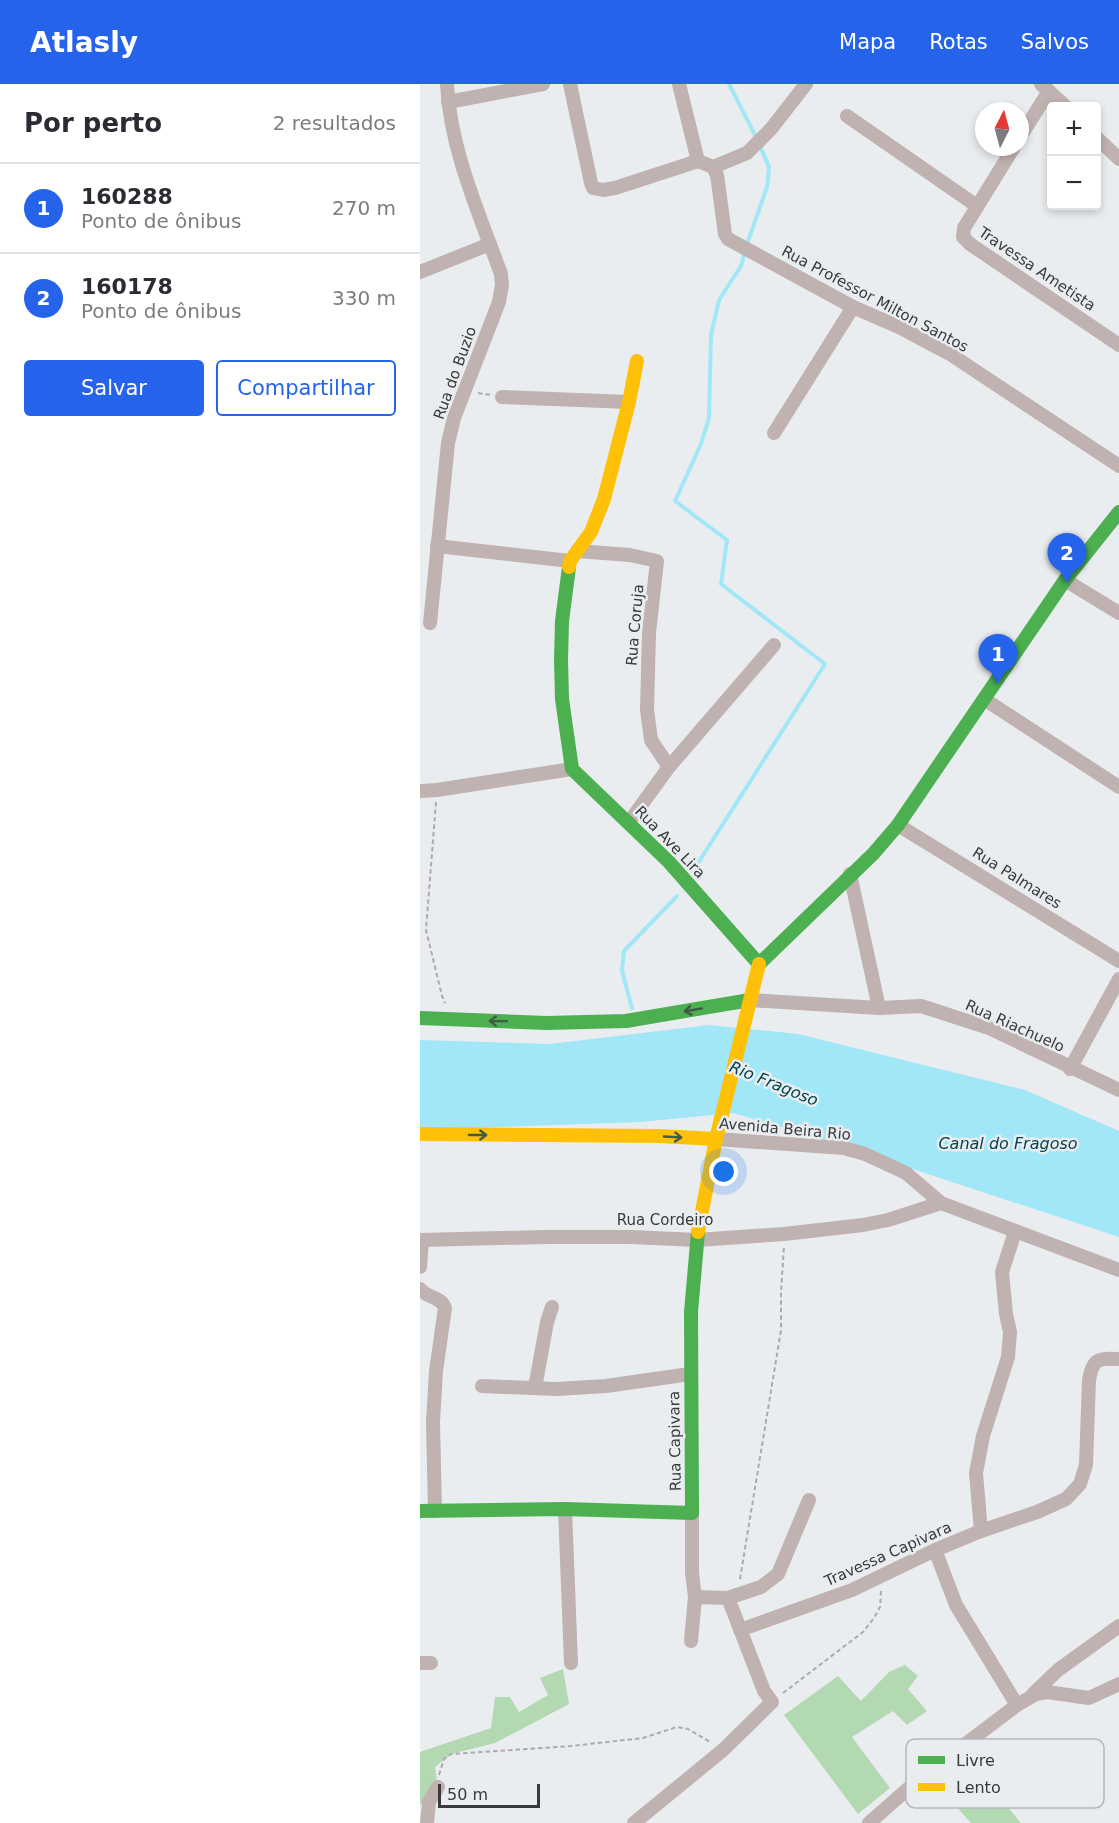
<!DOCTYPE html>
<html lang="pt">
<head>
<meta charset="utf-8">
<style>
	body { margin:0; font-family:"DejaVu Sans",sans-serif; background:#f2f2f3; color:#2b2b33 }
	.controls { position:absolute; right:18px; top:18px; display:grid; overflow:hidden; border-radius:6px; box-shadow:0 3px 9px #0003 }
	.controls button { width:54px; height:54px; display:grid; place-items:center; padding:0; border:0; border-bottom:2px solid #e1e1e2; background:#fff; color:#2b2b33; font:30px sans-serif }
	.compass { position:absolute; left:555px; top:18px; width:54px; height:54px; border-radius:50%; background:#fff; box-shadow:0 3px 9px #0003; rotate:6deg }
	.scale { position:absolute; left:18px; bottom:15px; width:102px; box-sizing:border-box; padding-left:6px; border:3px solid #393a3c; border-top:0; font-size:16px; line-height:21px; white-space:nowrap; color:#393a3c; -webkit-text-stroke:4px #e9edf0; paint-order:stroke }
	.you { position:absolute; left:304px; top:1088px; width:21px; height:21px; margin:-15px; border:4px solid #fff; border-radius:50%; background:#1a73e8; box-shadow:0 0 0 9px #1a73e833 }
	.badge { display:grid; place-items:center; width:39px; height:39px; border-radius:50%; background:#2563eb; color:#fff; font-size:20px; font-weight:700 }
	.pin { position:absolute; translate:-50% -50px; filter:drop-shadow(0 2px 3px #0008) }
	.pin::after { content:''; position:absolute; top:32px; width:21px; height:18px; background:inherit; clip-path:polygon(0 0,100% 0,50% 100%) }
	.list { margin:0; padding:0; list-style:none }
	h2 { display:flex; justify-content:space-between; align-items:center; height:78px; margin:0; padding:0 24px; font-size:26px }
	h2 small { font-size:20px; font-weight:400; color:#7c7c81 }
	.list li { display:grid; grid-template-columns:39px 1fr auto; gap:18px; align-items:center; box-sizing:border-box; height:90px; padding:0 24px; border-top:2px solid #e1e1e2 }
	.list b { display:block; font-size:22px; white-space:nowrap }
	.list p { margin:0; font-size:20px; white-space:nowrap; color:#7c7c81 }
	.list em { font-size:20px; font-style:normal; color:#7c7c81 }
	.actions { display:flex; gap:12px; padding:18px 24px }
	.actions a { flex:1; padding:14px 0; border:2px solid #2563eb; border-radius:6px; text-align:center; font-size:21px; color:#2563eb }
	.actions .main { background:#2563eb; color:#fff }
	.map { position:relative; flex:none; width:699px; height:1739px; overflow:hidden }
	header { display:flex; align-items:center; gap:36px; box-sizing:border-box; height:84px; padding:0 30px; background:#2563eb; color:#fff }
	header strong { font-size:28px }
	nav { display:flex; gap:33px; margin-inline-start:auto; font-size:21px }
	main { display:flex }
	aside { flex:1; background:#fff }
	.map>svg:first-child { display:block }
</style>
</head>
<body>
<header>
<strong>Atlasly</strong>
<nav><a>Mapa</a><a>Rotas</a><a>Salvos</a></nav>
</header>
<main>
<aside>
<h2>Por perto<small>2 resultados</small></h2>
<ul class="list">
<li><span class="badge">1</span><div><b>160288</b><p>Ponto de ônibus</p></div><em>270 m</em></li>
<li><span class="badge">2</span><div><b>160178</b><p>Ponto de ônibus</p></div><em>330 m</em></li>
</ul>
<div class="actions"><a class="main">Salvar</a><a>Compartilhar</a></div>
</aside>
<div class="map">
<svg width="699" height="1739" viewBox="0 0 699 1739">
	<rect width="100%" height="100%" fill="#eaedef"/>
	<g fill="#b3d9b2">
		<polygon points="485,1581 498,1592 488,1605 507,1627 487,1641 473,1627 432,1653 470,1704 438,1730 364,1631 418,1592 441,1617 469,1588"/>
		<polygon points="143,1585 149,1620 75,1659 31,1670 15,1683 18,1703 0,1721 0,1668 71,1644 75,1613 90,1613 99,1628 128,1611 120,1594"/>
		<polygon points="549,1676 601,1739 551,1739 519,1703 536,1677"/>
	</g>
	<polygon fill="#a1e7f8" points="289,941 378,950 605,1006 699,1047 699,1153 414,1059 313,1029 221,1038 0,1046 0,956 130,960"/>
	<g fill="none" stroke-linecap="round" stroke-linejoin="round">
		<g stroke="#a1e7f8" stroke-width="4">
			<polyline points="309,0 337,55"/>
			<polyline points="327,160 347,103 349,83 340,62"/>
			<polyline points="273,787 405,580 301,500 307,456 255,417 281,360 289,334 291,251 299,216 321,182 325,168"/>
			<polyline points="212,924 202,887 204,867 257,812"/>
		</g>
		<g stroke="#b0a9a8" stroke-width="2" stroke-dasharray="4.5 3" stroke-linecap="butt">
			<polyline points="58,309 71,311"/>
			<polyline points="16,718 6,846 22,912 25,919"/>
			<polyline points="320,1495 361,1246 361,1208 364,1162"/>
			<polyline points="363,1609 443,1548 454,1534 460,1523 461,1507"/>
			<polyline points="19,1691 24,1675 31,1670 151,1662 223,1654 257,1643 268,1645 290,1658"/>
		</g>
		<g stroke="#bfb2b0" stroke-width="14">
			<polyline points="150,0 171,99 173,104 183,106 195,104 278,77"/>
			<polyline points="259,0 278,77 293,83 297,91 305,150 308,155 433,223 479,243 530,270 699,382"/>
			<polyline points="621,0 645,22"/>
			<polyline points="28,18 123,0"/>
			<polyline points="427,32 557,122"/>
			<polyline points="600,53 629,7"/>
			<polyline points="676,53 699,75"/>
			<polyline points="594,63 544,144 543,153 550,160 699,261"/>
			<polyline points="293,83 327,69 351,45 386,0"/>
			<polyline points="0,188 70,160"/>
			<polyline points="82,313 209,318"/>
			<polyline points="354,349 433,223"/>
			<polyline points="17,462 150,477"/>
			<polyline points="157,467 210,471 237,477 229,549 227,626 231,656 249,683"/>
			<polyline points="645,496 699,529"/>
			<path d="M10 539 28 359 34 334 79 218 82 201 81 190C59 129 30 65 27 0"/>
			<polyline points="564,615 699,703"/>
			<polyline points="0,707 17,706 152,685"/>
			<polyline points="209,738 249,683 354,561"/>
			<polyline points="478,741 699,877"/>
			<polyline points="430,790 459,924"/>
			<polyline points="330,916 459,924 501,922 569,944 699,1006"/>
			<polyline points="650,985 699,895"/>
			<polyline points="296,1055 424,1064 445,1070 486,1089 521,1119 699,1186"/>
			<polyline points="0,1156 126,1153 210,1153 277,1156 364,1150 443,1141 468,1136 521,1119"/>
			<polyline points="0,1183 2,1156"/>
			<path d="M0 1205C7 1214 22 1213 25 1224L16 1287 13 1338 15 1427"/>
			<polyline points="62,1302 136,1305 186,1302 270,1290"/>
			<polyline points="115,1304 127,1238 132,1223"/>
			<polyline points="145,1425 151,1579"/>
			<polyline points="561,1447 556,1389 563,1352 588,1273 590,1248 586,1230 582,1188 595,1148"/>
			<polyline points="515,1466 536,1521 597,1621"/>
			<polyline points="308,1514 341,1503 358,1490 389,1416"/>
			<path d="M320 1546 432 1506 515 1466 561 1447 617 1428 646 1415 660 1400 666 1381 669 1297C672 1275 678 1274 699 1275"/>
			<polyline points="271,1557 275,1513"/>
			<polyline points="0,1579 11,1579"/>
			<polyline points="613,1610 638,1586 699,1542"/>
			<polyline points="7,1739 9,1718 18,1703"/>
			<polyline points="214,1739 303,1666 352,1618 344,1607 308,1514 275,1513 272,1489 272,1429"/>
			<polyline points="449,1739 498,1696 597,1621 616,1610 627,1608 669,1614 699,1600"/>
		</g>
		<g stroke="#4caf50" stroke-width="14">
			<polyline points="149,483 142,537 141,576 142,615 152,685 249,778 339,880"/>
			<polyline points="339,880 453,770 478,741 645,496 699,428"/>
			<polyline points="0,934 126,939 206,937 330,916"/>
			<polyline points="0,1427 145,1425 272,1429 271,1228 278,1148"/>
		</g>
		<g stroke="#ffc107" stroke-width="14">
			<polyline points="149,483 150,477 171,448 184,415 209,318 217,277"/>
			<polyline points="0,1050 239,1052 296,1055"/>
			<polyline points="278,1148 296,1055 339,880"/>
		</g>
	</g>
	<defs><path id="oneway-shaft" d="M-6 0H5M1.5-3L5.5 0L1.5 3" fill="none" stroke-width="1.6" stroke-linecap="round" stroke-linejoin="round" transform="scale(1.5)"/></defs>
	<g stroke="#3f5d42">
		<use href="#oneway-shaft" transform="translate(273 926) rotate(170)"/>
		<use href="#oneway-shaft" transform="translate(78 937) rotate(-179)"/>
		<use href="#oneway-shaft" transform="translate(58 1051)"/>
		<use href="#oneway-shaft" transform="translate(253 1053) rotate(3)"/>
	</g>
	<g text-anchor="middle" stroke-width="5" stroke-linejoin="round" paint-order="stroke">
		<g font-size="15" fill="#393a3c" stroke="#e9edf0">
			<text transform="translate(617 185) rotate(34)" y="5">Travessa Ametista</text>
			<text transform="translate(455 215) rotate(28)" y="5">Rua Professor Milton Santos</text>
			<text transform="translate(35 289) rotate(-70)" y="5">Rua do Buzio</text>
			<text transform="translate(215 541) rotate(-85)" y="5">Rua Coruja</text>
			<text transform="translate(250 758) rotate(46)" y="5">Rua Ave Lira</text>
			<text transform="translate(597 794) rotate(32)" y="5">Rua Palmares</text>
			<text transform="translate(595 942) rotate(24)" y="5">Rua Riachuelo</text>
			<text transform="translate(365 1045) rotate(5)" y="5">Avenida Beira Rio</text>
			<text x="245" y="1141">Rua Cordeiro</text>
			<text transform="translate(255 1357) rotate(-91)" y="5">Rua Capivara</text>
			<text transform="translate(468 1470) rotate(-24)" y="5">Travessa Capivara</text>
		</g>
		<g font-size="16" font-style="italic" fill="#02434f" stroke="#e9edf0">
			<text transform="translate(354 999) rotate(22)" y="6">Rio Fragoso</text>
			<text x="588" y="1065">Canal do Fragoso</text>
		</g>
	</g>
	<rect x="486" y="1655" width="198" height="69" rx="9" fill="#e9edf0" stroke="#b4b7ba" stroke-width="1.5"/>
	<rect x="498" y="1672" width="27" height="8" fill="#4caf50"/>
	<rect x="498" y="1699" width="27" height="8" fill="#ffc107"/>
	<g font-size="16" fill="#393a3c">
		<text x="536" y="1682">Livre</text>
		<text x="536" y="1709">Lento</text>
	</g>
</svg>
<div class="controls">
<button>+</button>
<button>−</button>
</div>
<svg class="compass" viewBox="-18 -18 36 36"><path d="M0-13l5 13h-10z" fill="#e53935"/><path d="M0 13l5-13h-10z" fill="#7c7c81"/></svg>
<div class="scale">50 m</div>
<div class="you"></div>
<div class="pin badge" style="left:578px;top:600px">1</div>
<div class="pin badge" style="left:647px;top:499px">2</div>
</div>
</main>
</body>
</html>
